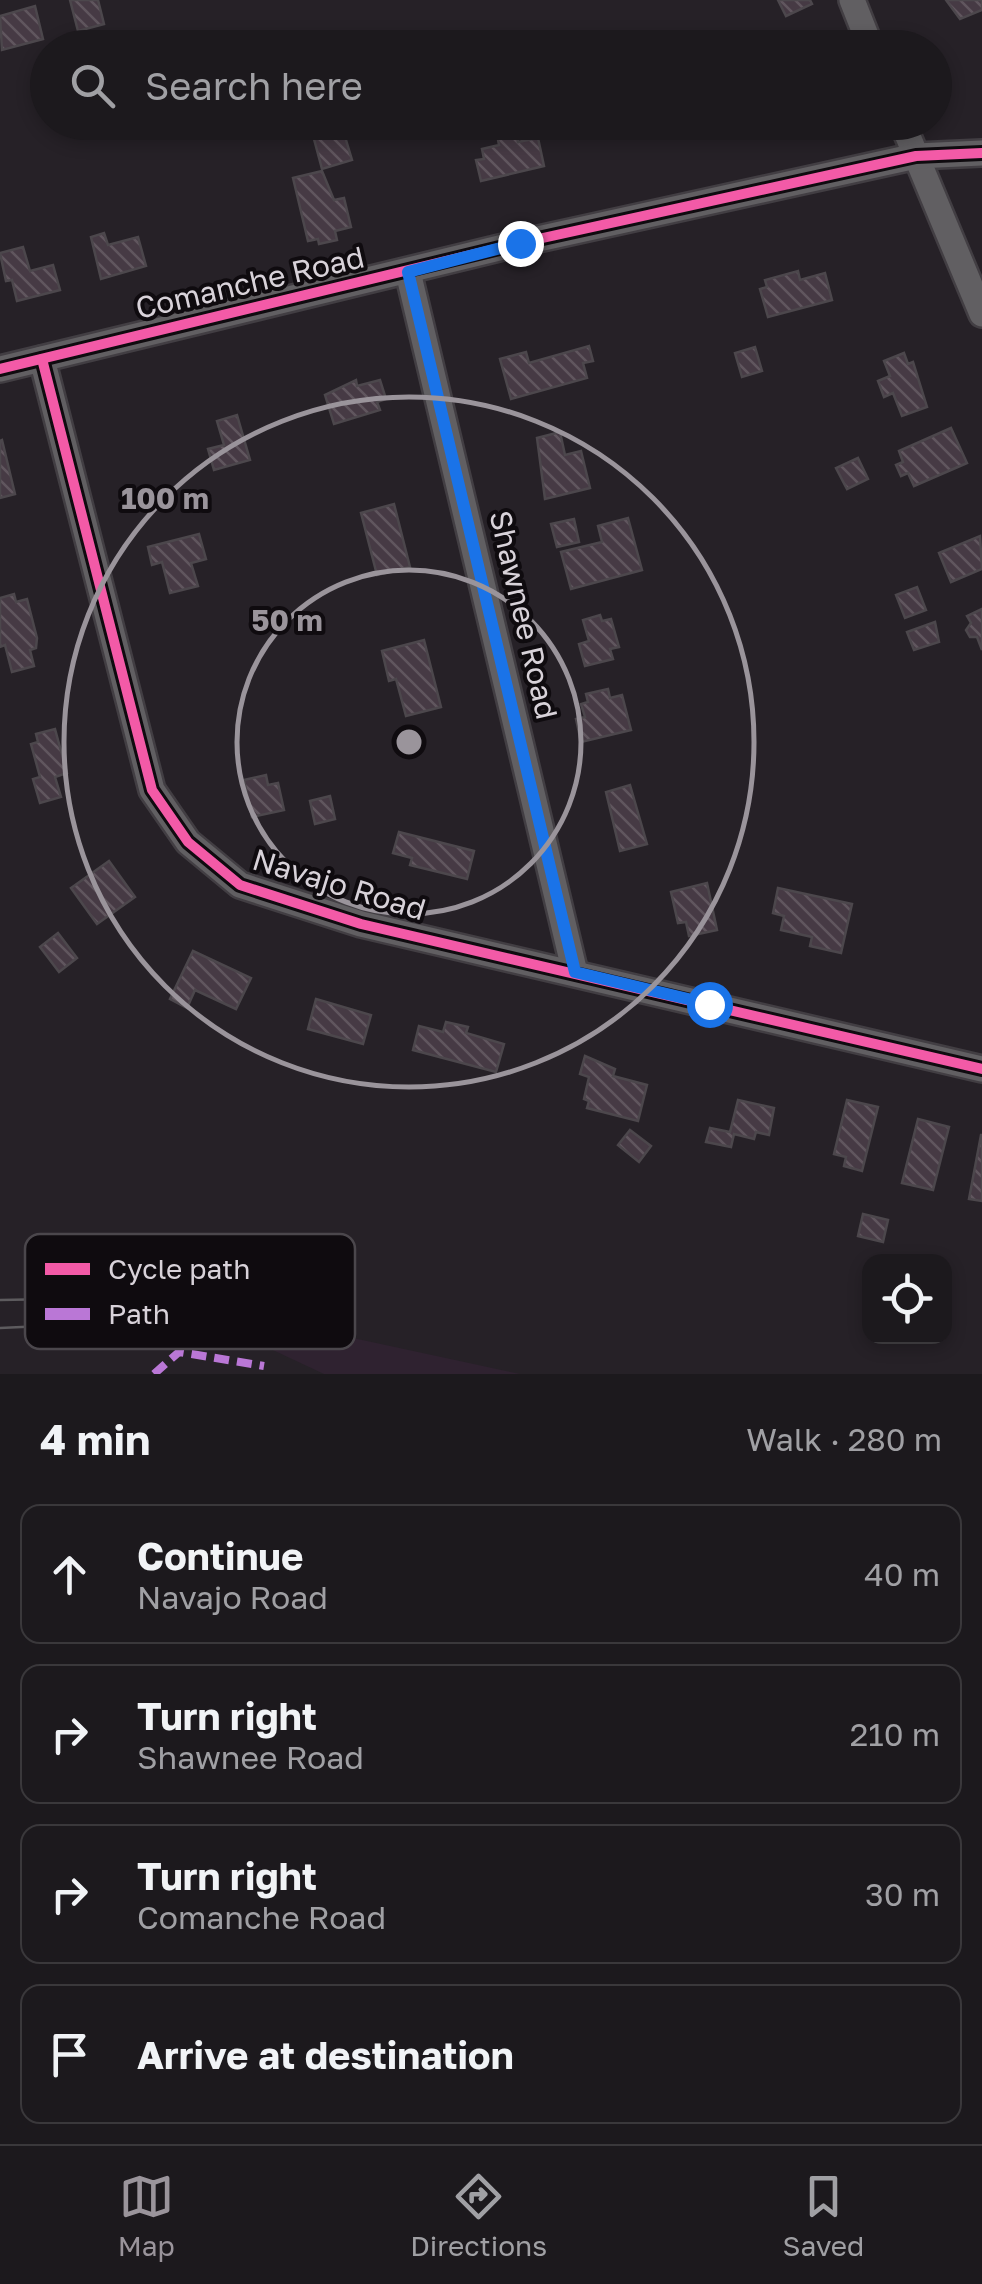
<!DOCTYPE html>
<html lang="en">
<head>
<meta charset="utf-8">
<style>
	body { margin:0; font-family:"Golos Text",sans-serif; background:#29262a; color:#f1f3f6 }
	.controls { position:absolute; right:30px; bottom:30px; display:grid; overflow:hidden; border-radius:20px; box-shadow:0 5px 15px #0003 }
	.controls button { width:90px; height:90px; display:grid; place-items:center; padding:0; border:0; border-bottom:2px solid #3a383b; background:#1c191d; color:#f1f3f6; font:50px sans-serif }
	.stop { position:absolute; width:30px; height:30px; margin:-22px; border:8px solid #1a73e8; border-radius:50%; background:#fff }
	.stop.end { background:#1a73e8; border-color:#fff; box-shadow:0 2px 10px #0008 }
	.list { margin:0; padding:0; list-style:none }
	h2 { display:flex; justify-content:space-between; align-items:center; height:130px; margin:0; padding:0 40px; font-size:42px }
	h2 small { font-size:32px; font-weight:400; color:#a0a0a4 }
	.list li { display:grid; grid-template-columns:65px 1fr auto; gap:30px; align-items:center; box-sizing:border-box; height:140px; margin:0 20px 20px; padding:0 20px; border:2px solid #3a383b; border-radius:20px }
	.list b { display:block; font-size:38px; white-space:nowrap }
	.list p { margin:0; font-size:32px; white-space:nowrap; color:#a0a0a4 }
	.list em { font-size:32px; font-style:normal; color:#a0a0a4 }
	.icon { flex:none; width:55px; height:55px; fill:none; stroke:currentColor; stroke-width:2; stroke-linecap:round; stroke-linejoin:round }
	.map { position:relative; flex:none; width:982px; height:1374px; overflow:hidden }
	.search { position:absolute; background:#1c191d; box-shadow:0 5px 15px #0003; left:30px; right:30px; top:30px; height:110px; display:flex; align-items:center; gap:25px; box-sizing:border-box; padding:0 35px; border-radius:55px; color:#a0a0a4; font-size:38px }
	.sheet { height:770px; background:#1c191d }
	nav { display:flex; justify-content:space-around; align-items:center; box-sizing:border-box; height:140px; border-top:2px solid #3a383b; background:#1c191d; font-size:28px; color:#a0a0a4 }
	nav a { display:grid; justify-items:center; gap:5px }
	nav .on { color:#9a949b }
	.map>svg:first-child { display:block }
</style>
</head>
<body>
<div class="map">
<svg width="982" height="1374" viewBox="0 0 982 1374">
	<defs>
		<pattern id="building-back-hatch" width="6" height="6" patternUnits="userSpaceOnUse" patternTransform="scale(2.5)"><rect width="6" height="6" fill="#463a44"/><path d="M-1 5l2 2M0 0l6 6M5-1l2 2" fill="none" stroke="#60565e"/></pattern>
	</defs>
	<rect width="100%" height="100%" fill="#262127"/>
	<polygon fill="#2f2230" points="265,1319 506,1371 520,1374 324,1374 260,1344"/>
	<g fill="url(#building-back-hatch)" stroke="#4c474c" stroke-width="2.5">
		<polygon points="70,0 98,0 104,24 78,31"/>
		<polygon points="778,0 810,0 812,4 786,16"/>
		<polygon points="946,0 982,0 982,10 960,19"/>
		<polygon points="35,6 43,39 2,50 0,16"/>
		<polygon points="343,130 352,160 322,169 314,139"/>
		<polygon points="515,130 518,142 538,138 544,166 481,181 476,160 484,159 482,149 499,145 497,134"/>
		<polygon points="322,171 334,200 344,198 351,227 335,231 337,240 319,244 318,239 308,241 293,178"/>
		<polygon points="104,233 108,245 138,237 146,266 101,279 91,237"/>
		<polygon points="23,247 30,271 53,265 60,290 17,301 12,280 6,281 0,253"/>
		<polygon points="798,271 800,280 825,273 832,300 768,317 760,289 767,287 765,280"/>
		<polygon points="589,346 593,361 583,363 587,378 511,399 500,359 526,352 529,363"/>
		<polygon points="755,347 762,371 742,377 735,353"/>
		<polygon points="904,353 908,364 913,362 927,407 902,416 893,393 884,397 878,381 890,376 884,361"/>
		<polygon points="356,380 357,386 380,380 386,399 377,402 380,410 334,424 325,395"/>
		<polygon points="237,415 250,460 214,470 208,449 224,445 217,421"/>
		<polygon points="951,428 967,463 914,486 908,473 901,476 896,465 903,462 899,451"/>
		<polygon points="560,432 565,455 581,451 590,488 545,499 537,438"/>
		<polygon points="2,440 15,494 0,498 0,441"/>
		<polygon points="858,458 868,479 847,489 836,468"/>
		<polygon points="394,504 410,567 377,575 361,513"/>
		<polygon points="628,518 642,570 571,589 561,552 602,542 598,526"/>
		<polygon points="574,519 579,542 557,547 551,524"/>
		<polygon points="199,534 206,559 191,563 198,586 170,593 162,562 152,565 148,547"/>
		<polygon points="980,536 982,569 951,582 939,553"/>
		<polygon points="917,587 926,610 905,618 896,595"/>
		<polygon points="14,594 16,602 27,599 37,638 36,648 30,650 34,666 12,672 5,645 0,647 0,598"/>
		<polygon points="982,609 982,650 977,637 970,637 966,630 971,623 967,616"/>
		<polygon points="600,615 602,621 611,619 619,647 610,649 613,659 585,666 579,644 589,641 583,620"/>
		<polygon points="935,622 939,642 914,650 907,632"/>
		<polygon points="424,640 441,707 406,716 396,679 389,681 382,651"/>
		<polygon points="608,689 610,698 622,695 631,730 581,742 576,719 585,717 581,704 588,702 586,694"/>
		<polygon points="55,729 67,773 55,777 61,797 40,803 33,779 40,777 31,744 38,742 36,734"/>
		<polygon points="266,775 268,785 278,783 284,810 252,817 244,780"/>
		<polygon points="630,785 647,844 620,851 606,792"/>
		<polygon points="330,796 335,819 315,824 310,801"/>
		<polygon points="399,832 474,851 467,879 410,865 412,858 393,853"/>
		<polygon points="109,861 135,897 97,924 71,888"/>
		<polygon points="707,883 717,930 689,936 686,922 678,923 671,892"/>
		<polygon points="778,888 852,904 841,953 810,946 812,937 781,930 784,916 773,913"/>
		<polygon points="58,933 77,958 59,972 40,947"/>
		<polygon points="193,951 251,978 236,1009 195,990 187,1008 170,999"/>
		<polygon points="316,999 371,1015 363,1044 308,1029"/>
		<polygon points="446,1022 468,1027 466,1033 504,1044 496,1072 413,1050 419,1026 443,1032"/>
		<polygon points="585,1056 615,1069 613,1076 647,1085 638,1121 587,1108 589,1101 584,1099 589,1077 580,1074"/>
		<polygon points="738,1100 774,1108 769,1135 756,1132 754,1139 734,1134 731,1147 706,1142 710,1128 730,1132"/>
		<polygon points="847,1100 878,1107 862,1171 844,1166 846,1157 834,1154"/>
		<polygon points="918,1119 949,1127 933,1190 902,1183"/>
		<polygon points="630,1130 651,1146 639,1162 618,1145"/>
		<polygon points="981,1135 982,1135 982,1201 969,1199"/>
		<polygon points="863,1214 888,1220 883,1242 858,1236"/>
	</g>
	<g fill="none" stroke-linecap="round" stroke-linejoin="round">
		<defs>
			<g id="minor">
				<polyline points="852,0 871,48"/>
				<polyline points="902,122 982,314"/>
				<polyline points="408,272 575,973"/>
				<polyline points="42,359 152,790 188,842 240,885 361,924 982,1069"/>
				<polyline points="0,369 520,243 916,156 982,153"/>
			</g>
		</defs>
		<use href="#minor" stroke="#423e43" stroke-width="30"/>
		<use href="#minor" stroke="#615f62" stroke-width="25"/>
		<g stroke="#5d5b5e" stroke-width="2.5">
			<polyline points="0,1300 110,1298"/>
			<polyline points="0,1328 43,1326 114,1311"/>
		</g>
		<polyline stroke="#ba77d6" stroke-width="8" stroke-dasharray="15 8" stroke-linecap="butt" points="154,1374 179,1352 264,1366"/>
		<defs>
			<g id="cycleway">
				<polyline points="42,359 152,790 188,842 240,885 361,924 982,1069"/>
				<polyline points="0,369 520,243 916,156 982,153"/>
			</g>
		</defs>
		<use href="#cycleway" stroke="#0f0b0f" stroke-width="16"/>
		<use href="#cycleway" stroke="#f35aa7" stroke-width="10"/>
	</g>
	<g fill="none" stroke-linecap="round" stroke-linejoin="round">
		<polyline stroke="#1a73e8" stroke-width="12" points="520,243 408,272 575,972 709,1004"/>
	</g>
	<g fill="none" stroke="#9a949b" stroke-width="5">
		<circle cx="409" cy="742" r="172"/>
		<circle cx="409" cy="742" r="345"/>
	</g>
	<g text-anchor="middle" stroke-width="8" stroke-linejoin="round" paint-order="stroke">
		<g font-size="30" fill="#d8d2d9" stroke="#0f0b0f">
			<text transform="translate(250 283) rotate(-13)" y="10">Comanche Road</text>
			<text transform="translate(523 615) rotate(77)" y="10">Shawnee Road</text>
			<text transform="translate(339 885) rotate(17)" y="10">Navajo Road</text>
		</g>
	</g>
	<rect x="25" y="1234" width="330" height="115" rx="15" fill="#0f0b0f" stroke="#4b474c" stroke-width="2.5"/>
	<rect x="45" y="1263" width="45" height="12" fill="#f35aa7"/>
	<rect x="45" y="1308" width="45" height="12" fill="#ba77d6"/>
	<g font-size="28" fill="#d8d2d9">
		<text x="108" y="1279">Cycle path</text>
		<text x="108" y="1324">Path</text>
	</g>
	<circle cx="409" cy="742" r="15" fill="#9a949b" stroke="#0f0b0f" stroke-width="5"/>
	<g font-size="30" text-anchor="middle" font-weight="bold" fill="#9a949b" stroke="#0f0b0f" stroke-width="8" stroke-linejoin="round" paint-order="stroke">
		<text x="165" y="509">100 m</text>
		<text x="287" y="631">50 m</text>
	</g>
</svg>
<div class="controls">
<button><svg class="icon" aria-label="locate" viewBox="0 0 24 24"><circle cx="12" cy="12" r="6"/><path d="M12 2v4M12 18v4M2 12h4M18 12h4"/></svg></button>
</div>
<div class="stop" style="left:709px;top:1004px"></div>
<div class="stop end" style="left:520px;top:243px"></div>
<div class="search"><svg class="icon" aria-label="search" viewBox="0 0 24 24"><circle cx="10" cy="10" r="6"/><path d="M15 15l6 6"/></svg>Search here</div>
</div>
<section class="sheet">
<h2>4 min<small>Walk · 280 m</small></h2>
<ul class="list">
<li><svg class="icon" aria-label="ahead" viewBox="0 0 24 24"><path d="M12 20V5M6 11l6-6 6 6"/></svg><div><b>Continue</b><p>Navajo Road</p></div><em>40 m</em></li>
<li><svg class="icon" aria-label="right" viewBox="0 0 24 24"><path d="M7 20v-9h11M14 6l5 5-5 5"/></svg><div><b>Turn right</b><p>Shawnee Road</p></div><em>210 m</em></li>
<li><svg class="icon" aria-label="right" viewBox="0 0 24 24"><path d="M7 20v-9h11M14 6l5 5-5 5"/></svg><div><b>Turn right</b><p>Comanche Road</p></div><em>30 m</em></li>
<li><svg class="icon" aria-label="arrive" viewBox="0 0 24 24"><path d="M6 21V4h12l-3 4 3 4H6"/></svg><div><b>Arrive at destination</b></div></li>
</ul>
</section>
<nav>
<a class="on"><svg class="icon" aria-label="map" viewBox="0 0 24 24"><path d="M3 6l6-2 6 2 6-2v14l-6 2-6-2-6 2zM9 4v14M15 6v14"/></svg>Map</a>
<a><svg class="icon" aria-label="directions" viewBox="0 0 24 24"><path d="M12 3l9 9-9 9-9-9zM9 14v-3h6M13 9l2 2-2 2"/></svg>Directions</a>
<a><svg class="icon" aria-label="saved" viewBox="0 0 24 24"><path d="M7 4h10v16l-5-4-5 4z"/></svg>Saved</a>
</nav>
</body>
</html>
